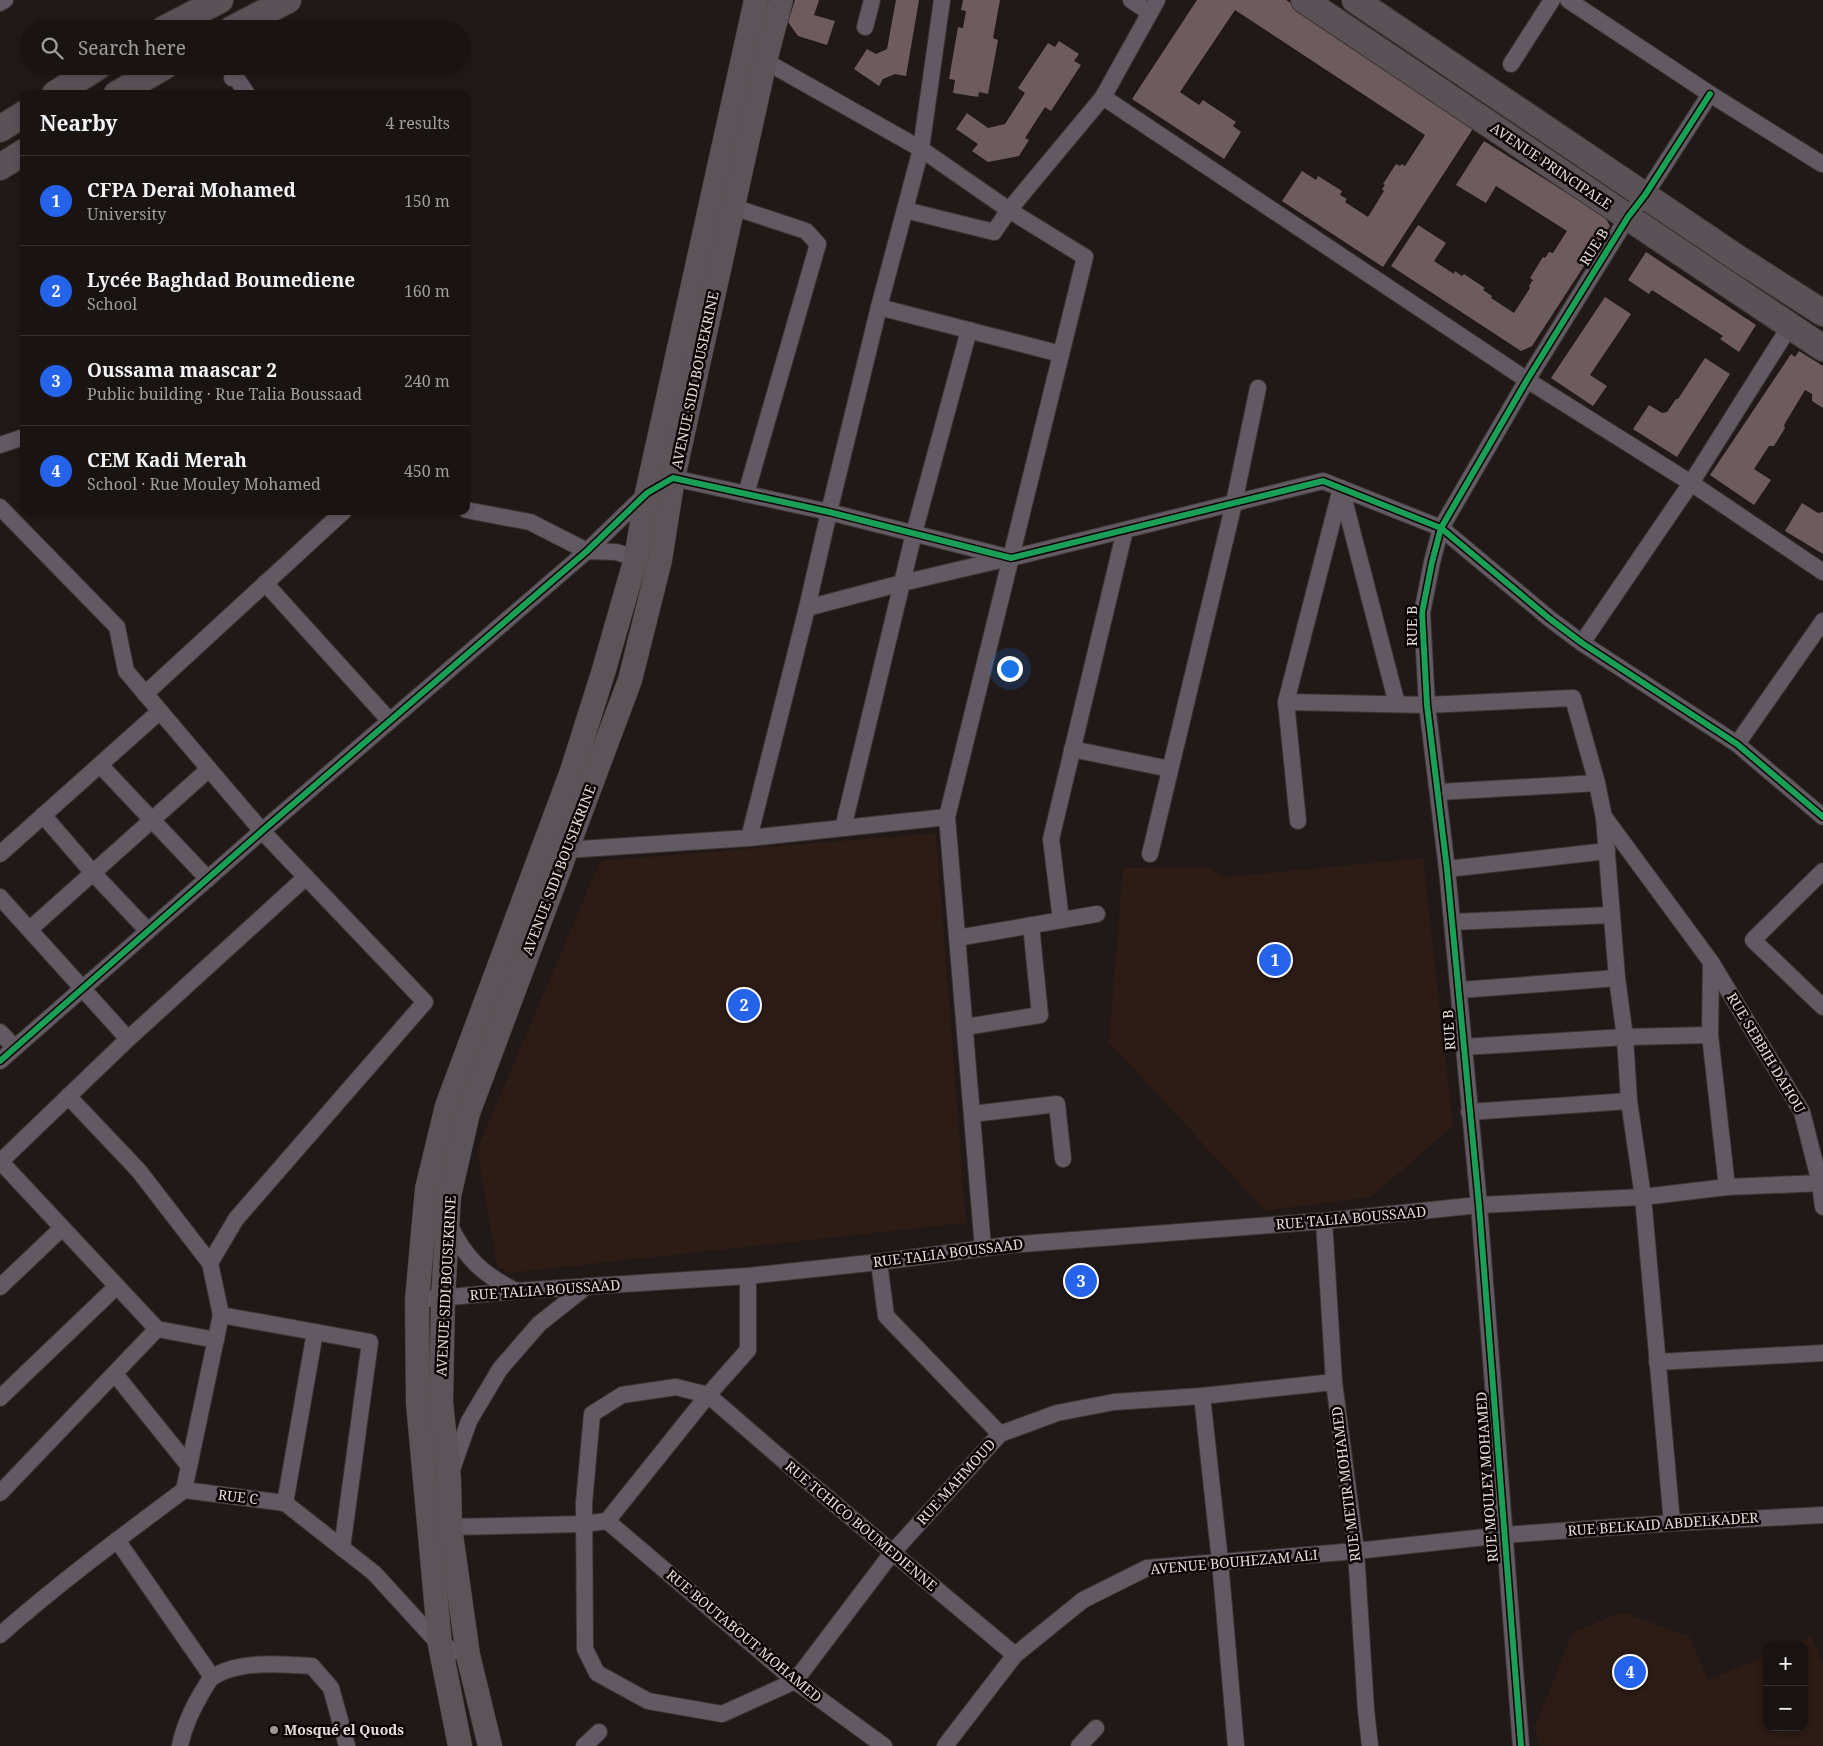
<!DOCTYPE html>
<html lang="en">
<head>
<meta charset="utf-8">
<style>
	body { margin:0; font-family:"Noto Serif",serif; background:#26201f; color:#f1f3f6 }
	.controls { position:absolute; right:15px; bottom:15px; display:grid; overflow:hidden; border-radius:10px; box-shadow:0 2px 8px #0003 }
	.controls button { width:45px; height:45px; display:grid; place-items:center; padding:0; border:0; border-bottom:1px solid #373231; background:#191311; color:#f1f3f6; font:25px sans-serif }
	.you { position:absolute; left:1009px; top:668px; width:18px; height:18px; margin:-12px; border:4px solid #fff; border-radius:50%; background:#1a73e8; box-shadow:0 0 0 8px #1a73e833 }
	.badge { display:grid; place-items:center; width:32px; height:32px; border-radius:50%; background:#2563eb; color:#fff; font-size:16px; font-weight:700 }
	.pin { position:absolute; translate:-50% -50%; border:2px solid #fff; box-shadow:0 1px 5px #0006 }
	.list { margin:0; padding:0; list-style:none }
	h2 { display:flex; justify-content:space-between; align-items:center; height:65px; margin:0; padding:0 20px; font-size:21px }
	h2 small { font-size:16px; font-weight:400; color:#9f9e9f }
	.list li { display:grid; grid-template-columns:32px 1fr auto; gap:15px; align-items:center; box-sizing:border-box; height:90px; padding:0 20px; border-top:1px solid #373231 }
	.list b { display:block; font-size:19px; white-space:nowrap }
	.list p { margin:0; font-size:16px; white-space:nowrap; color:#9f9e9f }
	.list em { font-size:16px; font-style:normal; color:#9f9e9f }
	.icon { flex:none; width:28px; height:28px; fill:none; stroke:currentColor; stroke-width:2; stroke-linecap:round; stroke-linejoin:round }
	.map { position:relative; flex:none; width:1823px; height:1746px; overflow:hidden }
	.search { position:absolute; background:#191311; box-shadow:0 2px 8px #0003; left:20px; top:20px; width:450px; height:55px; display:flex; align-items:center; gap:12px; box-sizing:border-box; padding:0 18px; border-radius:28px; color:#9f9e9f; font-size:19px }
	.panel { position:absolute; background:#191311; box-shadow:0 2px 8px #0003; left:20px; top:90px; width:450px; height:425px; border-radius:10px }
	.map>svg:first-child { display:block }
</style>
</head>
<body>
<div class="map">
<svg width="1823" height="1746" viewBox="0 0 1823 1746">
	<rect width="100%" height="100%" fill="#211917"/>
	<g fill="#2d1b15">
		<polygon points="936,833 966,1223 509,1273 497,1264 477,1150 600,861"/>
		<polygon points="1423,858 1453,1126 1371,1197 1265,1211 1109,1042 1123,868 1207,867 1225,877"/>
		<polygon points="1621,1612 1689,1636 1708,1680 1767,1655 1767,1727 1804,1727 1804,1645 1791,1645 1811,1636 1823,1664 1823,1746 1541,1746 1534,1729 1572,1633"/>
	</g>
	<g fill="#6d5b5e">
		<polygon points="795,0 819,0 814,15 835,21 827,45 798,36 788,22"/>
		<polygon points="896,0 919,0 906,76 895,74 883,79 879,86 854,69 867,49 876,54 887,49"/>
		<polygon points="963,0 1000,0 993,38 998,40 988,94 979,92 978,97 953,93 955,80 949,79 958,27 963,28 966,11 961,10"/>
		<polygon points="1197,0 1286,0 1476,124 1383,267 1282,201 1302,171 1316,180 1318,176 1342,191 1340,195 1347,199 1345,202 1368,217 1384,191 1382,189 1385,185 1383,184 1396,164 1400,166 1402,164 1405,166 1425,135 1235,10 1180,92 1199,105 1203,100 1236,122 1233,126 1241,132 1224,159 1132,99"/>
		<polygon points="1059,41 1079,54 1074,61 1081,65 1051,111 1045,107 1025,138 1029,140 1019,156 988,162 972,151 978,144 956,129 967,113 988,128 1005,124 1025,93 1018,88 1048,43 1055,47"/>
		<polygon points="1484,141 1605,217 1610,226 1532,346 1521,351 1391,266 1418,225 1446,243 1434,261 1454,274 1455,271 1462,276 1464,274 1485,288 1483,290 1492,296 1491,298 1514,313 1530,288 1529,286 1533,280 1530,278 1543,257 1545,258 1549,252 1553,253 1567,231 1496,186 1486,203 1456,185"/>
		<polygon points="1646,252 1756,325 1739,352 1720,339 1723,336 1652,290 1649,294 1628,280"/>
		<polygon points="1605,297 1631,314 1590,375 1607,386 1593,406 1551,378"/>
		<polygon points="1799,351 1823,366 1823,408 1812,401 1812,394 1805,390 1784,425 1785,428 1774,446 1769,446 1754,469 1771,480 1754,505 1710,475 1791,354 1795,357"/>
		<polygon points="1705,358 1730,374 1677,457 1633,429 1649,405 1662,413 1667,412 1676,399 1678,399"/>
		<polygon points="1802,503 1818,513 1823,512 1823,554 1785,531"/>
	</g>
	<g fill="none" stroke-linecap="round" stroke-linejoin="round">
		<defs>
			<g id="minor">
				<polyline points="1131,0 1149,12"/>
				<polyline points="1568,0 1710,94 1822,164"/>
				<polyline points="0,3 5,0"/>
				<polyline points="865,27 872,0"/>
				<polyline points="765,61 921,149 1009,210 1085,257 947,817 983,1248"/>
				<polyline points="1511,64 1552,0"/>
				<polyline points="232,78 237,79 247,94"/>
				<polyline points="1103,97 1527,380 1691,483 1823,572"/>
				<polyline points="733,207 806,231 818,244 746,494"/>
				<polyline points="905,210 994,232 1009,210 1103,97 1157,0"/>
				<polyline points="879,307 1061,354"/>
				<polyline points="0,445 24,437"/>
				<polyline points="0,507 117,627 126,671 209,769 262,831 425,1002 236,1219 210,1263 221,1315"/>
				<polyline points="466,510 530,522 587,551 616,552 636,558"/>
				<polyline points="265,583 390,721"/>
				<polyline points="807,608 902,583 1009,558"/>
				<polyline points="1582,643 1691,483 1790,326"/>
				<polyline points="145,694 344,511"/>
				<polyline points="1286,702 1427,705 1573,698 1597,783 1604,818 1617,978 1625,1037 1629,1101 1643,1197 1672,1523"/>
				<polyline points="1737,744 1823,621"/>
				<polyline points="1072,749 1170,769"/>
				<polyline points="100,765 208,879"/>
				<polyline points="1439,792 1597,783"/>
				<polyline points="43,815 93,873 148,931"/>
				<polyline points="1605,818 1711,962 1710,1035 1727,1187"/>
				<polyline points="1298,821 1286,702 1341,488 1397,704"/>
				<polyline points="843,828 914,533 969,330"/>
				<polyline points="749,838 807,608 829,512 879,307 921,149 942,0"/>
				<polyline points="565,850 749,838 947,817"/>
				<polyline points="0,854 160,711"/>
				<polyline points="1150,854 1234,503 1258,388"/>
				<polyline points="1447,869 1607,851"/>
				<polyline points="1823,871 1753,940 1823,1007"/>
				<polyline points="0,897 128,1039"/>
				<polyline points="1061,920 1051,839 1125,530"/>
				<polyline points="1452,922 1612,915"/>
				<polyline points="30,929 209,769"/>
				<polyline points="957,938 1097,914"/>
				<polyline points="1711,962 1802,1112 1820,1183 1823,1207"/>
				<polyline points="1460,990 1617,978"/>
				<polyline points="965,1027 1040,1015 1031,925"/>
				<polyline points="0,1032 15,1048"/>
				<polyline points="1463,1047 1625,1037 1710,1035"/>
				<polyline points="0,1061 262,831 587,551 647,493 673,478 829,512 1011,558 1323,481 1441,528 1550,619 1582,643 1737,744 1823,817"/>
				<polyline points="68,1096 139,1171 210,1263"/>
				<polyline points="1469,1112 1629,1101"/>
				<polyline points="972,1114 1057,1104 1063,1159"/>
				<polyline points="0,1161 157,1329 216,1340"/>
				<polyline points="0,1162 128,1039 306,877"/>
				<polyline points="1324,1221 1334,1382 1356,1551 1366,1710 1370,1746"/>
				<path d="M449 1224C465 1258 482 1274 516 1291"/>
				<polyline points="879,1262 886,1316 1000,1434"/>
				<polyline points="0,1287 62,1228"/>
				<polyline points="417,1300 516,1291 748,1276 879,1262 1008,1245 1324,1221 1479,1205 1643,1197 1727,1187 1823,1183"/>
				<polyline points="1657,1362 1823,1353"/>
				<polyline points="115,1374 189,1466"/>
				<polyline points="1202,1396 1220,1561 1236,1746"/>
				<polyline points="0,1398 117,1286"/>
				<polyline points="451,1472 469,1421 500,1369 539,1324 587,1286"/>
				<polyline points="184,1490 221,1315 370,1342 342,1548"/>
				<polyline points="0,1493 157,1329"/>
				<polyline points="285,1503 315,1332"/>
				<polyline points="607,1521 795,1681 884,1746"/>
				<polyline points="450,1527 584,1524 607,1521 708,1395 748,1350 748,1276"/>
				<polyline points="117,1540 212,1677"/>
				<path d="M0 1635C59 1583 121 1537 184 1490L285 1503 374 1573 440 1645 468 1655"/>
				<polyline points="1015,1655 805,1479 708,1395 676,1387 622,1395 592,1414 584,1503 585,1649 597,1673 648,1701 722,1714 795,1681 892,1553 1000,1434 1057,1413 1114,1402 1202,1396 1334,1382"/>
				<path d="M180 1746C184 1725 193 1707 204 1689 207 1685 209 1679 213 1677 238 1660 284 1664 312 1666L331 1688 347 1746"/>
				<polyline points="584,1746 599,1732"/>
				<polyline points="945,1746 1015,1655 1083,1600 1147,1568 1356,1551 1504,1535 1672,1523 1823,1515"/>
				<polyline points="1079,1746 1096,1728"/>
				<polyline points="1521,1746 1479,1205 1447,869 1427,705 1422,613 1432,562 1441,528 1527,380 1628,217 1645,195 1710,94"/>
			</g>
			<g id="secondary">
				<polyline points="460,1746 440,1645 418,1403 417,1300 427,1189 447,1106 572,771 603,673 636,558 647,493 756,0"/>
				<polyline points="490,1746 468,1655 450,1527 449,1479 441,1402 443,1298 449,1196 468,1113 630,680 660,560 673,478 765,61 781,0"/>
			</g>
			<g id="primary">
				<polyline points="1304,0 1823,348"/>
				<polyline points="1355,0 1739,259 1823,313"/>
				<polyline points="164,29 220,0"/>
				<polyline points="232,29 288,0"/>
				<polyline points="55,94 99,66"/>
				<polyline points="117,94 165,66"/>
				<polyline points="0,129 24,114"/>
				<polyline points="0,167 24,152"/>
			</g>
		</defs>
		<use href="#minor" stroke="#3c3533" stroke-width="18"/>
		<use href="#secondary" stroke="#3c3533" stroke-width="25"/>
		<use href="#primary" stroke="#3c3533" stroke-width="28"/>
		<use href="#minor" stroke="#625a62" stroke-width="16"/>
		<use href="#secondary" stroke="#5c5458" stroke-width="24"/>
		<use href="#primary" stroke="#5b5257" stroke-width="26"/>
		<defs>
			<g id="cycleway">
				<polyline points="0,1061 262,831 587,551 647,493 673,478 829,512 1011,558 1323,481 1441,528 1550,619 1582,643 1737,744 1823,817"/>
				<polyline points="1521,1746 1479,1205 1447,869 1427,705 1422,613 1432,562 1441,528 1527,380 1628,217 1645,195 1710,94"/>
			</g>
		</defs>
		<use href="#cycleway" stroke="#0a0504" stroke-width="9"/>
		<use href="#cycleway" stroke="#1a9f57" stroke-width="6"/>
	</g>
	<circle fill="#a09794" stroke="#0a0504" stroke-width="2" cx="274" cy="1730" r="5"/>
	<g text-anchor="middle" stroke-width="5" stroke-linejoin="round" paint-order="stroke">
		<g font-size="14" fill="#e5dbd8" stroke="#0a0504">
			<text transform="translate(1551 166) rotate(34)" y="5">AVENUE PRINCIPALE</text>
			<text transform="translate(1594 247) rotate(-58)" y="5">RUE B</text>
			<text transform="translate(695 380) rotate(-78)" y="5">AVENUE SIDI BOUSEKRINE</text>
			<text transform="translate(1412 626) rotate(-90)" y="5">RUE B</text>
			<text transform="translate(559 870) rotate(-69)" y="5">AVENUE SIDI BOUSEKRINE</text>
			<text transform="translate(1449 1030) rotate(-94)" y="5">RUE B</text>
			<text transform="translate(1766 1053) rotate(59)" y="5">RUE SEBBIH DAHOU</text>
			<text transform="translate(1351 1218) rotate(-5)" y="5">RUE TALIA BOUSSAAD</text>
			<text transform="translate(948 1253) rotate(-7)" y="5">RUE TALIA BOUSSAAD</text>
			<text transform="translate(446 1286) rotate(-87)" y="5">AVENUE SIDI BOUSEKRINE</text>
			<text transform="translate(545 1290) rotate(-4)" y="5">RUE TALIA BOUSSAAD</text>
			<text transform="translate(1487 1477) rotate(-94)" y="5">RUE MOULEY MOHAMED</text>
			<text transform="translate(956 1482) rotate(-48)" y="5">RUE MAHMOUD</text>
			<text transform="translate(1346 1484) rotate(-97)" y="5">RUE METIR MOHAMED</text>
			<text transform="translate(238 1497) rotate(7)" y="5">RUE C</text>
			<text transform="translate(1663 1524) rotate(-4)" y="5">RUE BELKAID ABDELKADER</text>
			<text transform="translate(861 1526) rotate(40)" y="5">RUE TCHICO BOUMEDIENNE</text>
			<text transform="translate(1234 1562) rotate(-5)" y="5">AVENUE BOUHEZAM ALI</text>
			<text transform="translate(744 1636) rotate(40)" y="5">RUE BOUTABOUT MOHAMED</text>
		</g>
		<g font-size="14" font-weight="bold" fill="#e5dbd8" stroke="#0a0504" text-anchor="start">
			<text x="284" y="1735">Mosqué el Quods</text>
		</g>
	</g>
</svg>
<div class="controls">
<button>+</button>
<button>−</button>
</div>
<div class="you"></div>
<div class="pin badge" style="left:1275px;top:960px">1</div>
<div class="pin badge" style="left:744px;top:1005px">2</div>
<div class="pin badge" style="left:1081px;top:1281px">3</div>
<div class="pin badge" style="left:1630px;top:1672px">4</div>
<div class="search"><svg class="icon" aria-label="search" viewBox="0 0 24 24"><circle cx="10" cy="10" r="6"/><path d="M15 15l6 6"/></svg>Search here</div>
<section class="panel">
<h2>Nearby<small>4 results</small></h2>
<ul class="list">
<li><span class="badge">1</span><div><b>CFPA Derai Mohamed</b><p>University</p></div><em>150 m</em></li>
<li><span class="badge">2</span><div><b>Lycée Baghdad Boumediene</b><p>School</p></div><em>160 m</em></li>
<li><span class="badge">3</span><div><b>Oussama maascar 2</b><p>Public building · Rue Talia Boussaad</p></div><em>240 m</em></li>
<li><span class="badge">4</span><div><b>CEM Kadi Merah</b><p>School · Rue Mouley Mohamed</p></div><em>450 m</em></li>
</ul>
</section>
</div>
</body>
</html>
